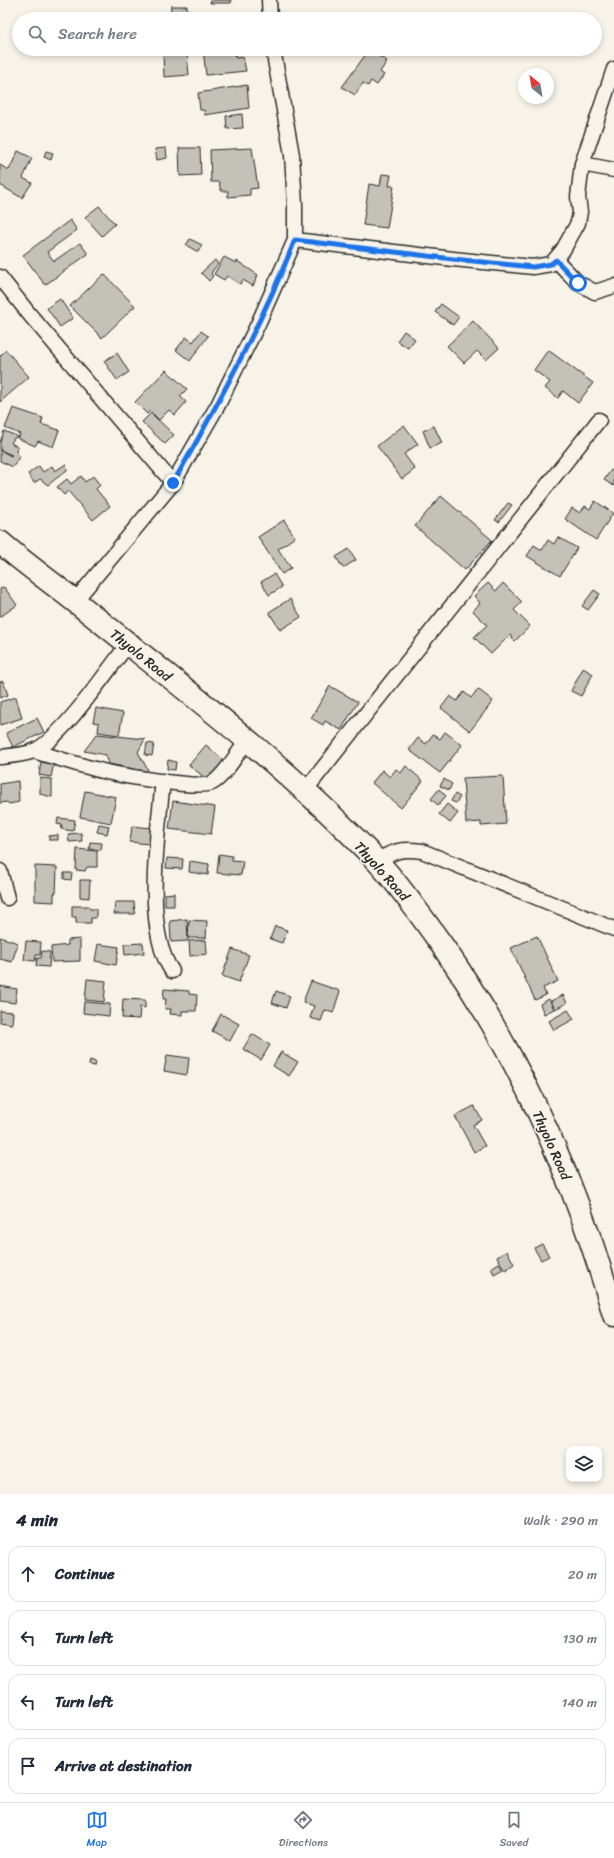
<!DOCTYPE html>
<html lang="en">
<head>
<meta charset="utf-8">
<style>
	body { margin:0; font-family:Sriracha,sans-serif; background:#f2f2f3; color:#1f2937 }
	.controls { position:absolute; right:12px; bottom:12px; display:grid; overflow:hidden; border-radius:8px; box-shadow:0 2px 6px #0003 }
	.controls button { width:36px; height:36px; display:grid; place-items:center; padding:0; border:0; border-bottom:1px solid #e0e1e3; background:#fff; color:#1f2937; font:20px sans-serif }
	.compass { position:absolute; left:518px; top:68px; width:36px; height:36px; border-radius:50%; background:#fff; box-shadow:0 2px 6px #0003; rotate:329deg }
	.stop { position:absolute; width:12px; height:12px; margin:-9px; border:3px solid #1a73e8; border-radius:50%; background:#fff }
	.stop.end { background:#1a73e8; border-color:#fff; box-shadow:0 1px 4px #0008 }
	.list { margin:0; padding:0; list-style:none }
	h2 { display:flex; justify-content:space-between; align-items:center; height:52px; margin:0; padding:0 16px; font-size:17px }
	h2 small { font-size:13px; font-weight:400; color:#747a83 }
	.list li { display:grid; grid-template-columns:26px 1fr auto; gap:12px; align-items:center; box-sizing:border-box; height:56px; margin:0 8px 8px; padding:0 8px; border:1px solid #e0e1e3; border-radius:12px }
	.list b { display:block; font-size:15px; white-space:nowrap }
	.list em { font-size:13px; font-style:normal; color:#747a83 }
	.icon { flex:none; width:22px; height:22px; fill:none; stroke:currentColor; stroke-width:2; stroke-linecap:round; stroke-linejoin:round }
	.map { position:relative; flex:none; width:614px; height:1494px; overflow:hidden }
	.search { position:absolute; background:#fff; box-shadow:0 2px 6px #0003; left:12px; right:12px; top:12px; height:44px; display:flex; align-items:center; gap:10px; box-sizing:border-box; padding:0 14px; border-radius:22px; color:#747a83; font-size:15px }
	.sheet { height:308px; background:#fff }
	nav { display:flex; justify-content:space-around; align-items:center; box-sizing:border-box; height:56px; border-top:1px solid #e0e1e3; background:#fff; font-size:11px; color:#747a83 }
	nav a { display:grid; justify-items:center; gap:2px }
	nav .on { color:#1a73e8 }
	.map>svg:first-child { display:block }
</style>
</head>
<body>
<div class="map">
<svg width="614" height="1494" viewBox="0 0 614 1494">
	<rect width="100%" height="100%" fill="#f7f3e8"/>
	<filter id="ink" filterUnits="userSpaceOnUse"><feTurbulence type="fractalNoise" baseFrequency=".025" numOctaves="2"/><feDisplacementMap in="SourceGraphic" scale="8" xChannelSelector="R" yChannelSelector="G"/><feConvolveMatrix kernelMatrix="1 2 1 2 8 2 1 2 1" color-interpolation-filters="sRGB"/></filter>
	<g filter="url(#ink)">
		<g fill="#c4c1b9" stroke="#2b2b2b">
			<polygon points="211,0 231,0 231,3 210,3"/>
			<polygon points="171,6 187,6 186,19 170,19"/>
			<polygon points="203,49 226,49 227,54 235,53 236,58 243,57 246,71 206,75"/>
			<polygon points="369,50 387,61 380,72 384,75 377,85 371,81 368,86 363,83 355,95 342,87"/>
			<polygon points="187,53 189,75 164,77 163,54"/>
			<polygon points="247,85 249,108 205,115 204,110 200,110 198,93"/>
			<polygon points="242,114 243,128 227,129 226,116"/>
			<polygon points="166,148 167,158 157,160 155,149"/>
			<polygon points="179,148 200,148 201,175 180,176"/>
			<polygon points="252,148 258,188 250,189 250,195 228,197 228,191 221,191 219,182 211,182 210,150"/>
			<polygon points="18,151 32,158 23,178 32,183 22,198 0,185 0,165 9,170"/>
			<polygon points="46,151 53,153 51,160 44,157"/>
			<polygon points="382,174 391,175 389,186 394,186 387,228 363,225 369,184 380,186"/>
			<polygon points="99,206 115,224 102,236 85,217"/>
			<polygon points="70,220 77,230 47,252 54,261 80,243 88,254 45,285 23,255"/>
			<polygon points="190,239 202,245 198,252 186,245"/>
			<polygon points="224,257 236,263 237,261 258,275 253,286 243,280 240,284 227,276 224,280 214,274"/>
			<polygon points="215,260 218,264 213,270 211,274 213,276 209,281 201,273"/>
			<polygon points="104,274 135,306 102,338 70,306"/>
			<polygon points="60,299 73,318 60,327 47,308"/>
			<polygon points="441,304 459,317 453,325 435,312"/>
			<polygon points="473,321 499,348 486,360 477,351 464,363 447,346"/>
			<polygon points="201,331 208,336 190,361 176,350 186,337 193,342"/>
			<polygon points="404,331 415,339 408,348 397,341"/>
			<polygon points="6,350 29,377 0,402 0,356"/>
			<polygon points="548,350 593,383 578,403 563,391 558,398 545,388 550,382 534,370"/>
			<polygon points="117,353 129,372 117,380 104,361"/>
			<polygon points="166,370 187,389 180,396 186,402 175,415 169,410 159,420 150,411 147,414 135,402"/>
			<polygon points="13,408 43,418 41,424 59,430 53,447 38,441 35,446 15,437 11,443 18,447 16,450 19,457 13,467 0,461 0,450 11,456 12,455 0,450 0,442 4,431 19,437 20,434 5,428"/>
			<polygon points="151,413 174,435 165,444 142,422"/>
			<polygon points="404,425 418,444 404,454 415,469 402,479 377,446"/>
			<polygon points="434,426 442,443 430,448 423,431"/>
			<polygon points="66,464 67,470 48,485 40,479 34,483 28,474 39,466 43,472 52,466 55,471"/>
			<polygon points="611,470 614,472 614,486 604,480"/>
			<polygon points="81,476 85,482 93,476 100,485 96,489 110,506 93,520 68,491 64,495 57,487 67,479 71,484"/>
			<polygon points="441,496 492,540 465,570 415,526"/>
			<polygon points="595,501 613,513 596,540 565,519 572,508 580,513 585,506 590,509"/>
			<polygon points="508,503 512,505 499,522 495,520"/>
			<polygon points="284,520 295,537 278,549 291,568 282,574 258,537"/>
			<polygon points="558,537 577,548 560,576 527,556 534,545 542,550 548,540 554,544"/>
			<polygon points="349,549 356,560 343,568 336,557"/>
			<polygon points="274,574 282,587 269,595 261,582"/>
			<polygon points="488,583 496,591 503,583 522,602 514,610 530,626 515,641 510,635 491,654 474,637 487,625 473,611 480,603 474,596"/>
			<polygon points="4,587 17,605 0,617 0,589"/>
			<polygon points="594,590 600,594 588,610 582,606"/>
			<polygon points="290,599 301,617 280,630 269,612"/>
			<polygon points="583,668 593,674 581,696 571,691"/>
			<polygon points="3,681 8,695 0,698 0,682"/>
			<polygon points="330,686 358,702 341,730 325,721 323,725 311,718"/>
			<polygon points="478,689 493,701 470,731 441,708 450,696 457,701 464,692 471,698"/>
			<polygon points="16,697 22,718 0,725 0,702"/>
			<polygon points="96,708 123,713 119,735 98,732 99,723 93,722"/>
			<polygon points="37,718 44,732 13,747 6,733"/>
			<polygon points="445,732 462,745 440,773 409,750 418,738 426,744 433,734 440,739"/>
			<polygon points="97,734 145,739 138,752 149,772 109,764 106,755 84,751"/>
			<polygon points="147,743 154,744 152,756 145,755"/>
			<polygon points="206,745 227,763 210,782 189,765"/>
			<polygon points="168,760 176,762 175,770 167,769"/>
			<polygon points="41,762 54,763 51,777 39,775"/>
			<polygon points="406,766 423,781 401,808 372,783 382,770 390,777 396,769 401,773"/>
			<polygon points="503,776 506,824 481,826 481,822 466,823 463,778"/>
			<polygon points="40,778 52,779 52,797 40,794"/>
			<polygon points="444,779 452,784 449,790 440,786"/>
			<polygon points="18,781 19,802 9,804 7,802 0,803 0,784"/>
			<polygon points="439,789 446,796 438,805 431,799"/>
			<polygon points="85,791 116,797 111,823 80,817"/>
			<polygon points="455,794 460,797 456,803 451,801"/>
			<polygon points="173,801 215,807 211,834 169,829"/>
			<polygon points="447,804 458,813 450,823 439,814"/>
			<polygon points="58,818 75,820 73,831 61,829 62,825 57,824"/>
			<polygon points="99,824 109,826 107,834 97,832"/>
			<polygon points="132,826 151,828 149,844 130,842"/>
			<polygon points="81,833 82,841 69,842 68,834"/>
			<polygon points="58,835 58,840 49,840 49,836"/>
			<polygon points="90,842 102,843 101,850 89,849"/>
			<polygon points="77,849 97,851 97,867 87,867 85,871 76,870"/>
			<polygon points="219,854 232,856 232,860 243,861 241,875 217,873"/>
			<polygon points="167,858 183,859 182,869 166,868"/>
			<polygon points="190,861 209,864 208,875 189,872"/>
			<polygon points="35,866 57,867 56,893 54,893 54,902 35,901"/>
			<polygon points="64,873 72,873 71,880 64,879"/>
			<polygon points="80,880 90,880 89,898 80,897"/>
			<polygon points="174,893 174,906 165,906 165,894"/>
			<polygon points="115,902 134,902 135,914 114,914"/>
			<polygon points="72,906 88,906 90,909 96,909 96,918 91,918 91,923 76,923 76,917 72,917"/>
			<polygon points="187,919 188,941 171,942 170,921"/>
			<polygon points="189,920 207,921 206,938 188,938"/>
			<polygon points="275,926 287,930 282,943 270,939"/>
			<polygon points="537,936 558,981 543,988 546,995 535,1000 511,948"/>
			<polygon points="0,937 18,943 12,962 0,959"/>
			<polygon points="80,939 80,961 52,962 51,947 68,945 68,940"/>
			<polygon points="206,940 207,954 190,956 189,941"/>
			<polygon points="26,941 41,942 40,955 36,955 35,961 24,960"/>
			<polygon points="143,943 144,953 125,955 124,944"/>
			<polygon points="98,944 119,947 116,965 95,961"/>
			<polygon points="232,949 249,955 239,982 222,976"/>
			<polygon points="42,951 50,952 49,967 36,966 37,958 41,958"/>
			<polygon points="87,979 106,981 104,1002 85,1000"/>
			<polygon points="311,981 340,991 333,1013 325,1010 321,1021 310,1018 314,1006 303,1002"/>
			<polygon points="0,986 17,989 15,1003 0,1001"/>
			<polygon points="164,989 189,991 189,994 197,995 196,1011 182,1011 182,1015 170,1014 171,1009 165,1009 166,999 163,999"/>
			<polygon points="276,991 290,996 286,1008 272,1003"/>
			<polygon points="563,995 567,1003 555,1009 551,1001"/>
			<polygon points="123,999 145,1000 145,1008 140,1007 139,1019 122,1018"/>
			<polygon points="549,999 554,1009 544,1014 540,1004"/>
			<polygon points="84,1002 110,1004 109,1016 83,1013"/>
			<polygon points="568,1010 574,1019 554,1030 549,1021"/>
			<polygon points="0,1011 13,1012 12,1024 0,1022"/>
			<polygon points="221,1014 239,1024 230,1041 212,1031"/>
			<polygon points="252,1034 270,1045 261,1060 243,1049"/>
			<polygon points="281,1052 298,1062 289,1076 273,1066"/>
			<polygon points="167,1055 189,1058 187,1075 164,1071"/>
			<polygon points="90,1060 96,1062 95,1066 89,1065"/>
			<polygon points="474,1106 482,1120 473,1125 485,1146 474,1152 455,1116"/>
			<polygon points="542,1244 549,1256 541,1260 534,1248"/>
			<polygon points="507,1251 514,1264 505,1270 497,1257"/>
			<polygon points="499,1263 503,1269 494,1274 491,1268"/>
		</g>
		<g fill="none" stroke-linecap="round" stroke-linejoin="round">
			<defs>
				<g id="minor">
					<polyline points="269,0 270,19"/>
					<polyline points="582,164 614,170"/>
					<polyline points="295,240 453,259 533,267 551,264 563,250 578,223 580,212 578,197 582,164 614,69"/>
					<polyline points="556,260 578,283 595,292 614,286"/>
					<polyline points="0,277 30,315 173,483"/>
					<polyline points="75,601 173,483 218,405 258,324 295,240 295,205 292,155 273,49"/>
					<path d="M34 751C54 757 75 764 95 769 112 774 200 790 212 783 224 777 238 752 247 741"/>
					<path d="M0 757C11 756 23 755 34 751 61 739 108 670 128 644"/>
					<path d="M163 781C158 830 143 930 172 971"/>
					<polyline points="304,792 599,420"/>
					<path d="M376 861C394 851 401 848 422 851L614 929"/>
					<polyline points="0,871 7,898"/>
				</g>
				<path id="trunk" d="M0 542C24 563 51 582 76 602 178 684 285 764 376 860 401 887 423 918 444 948 521 1059 577 1185 614 1315"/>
			</defs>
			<use href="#minor" stroke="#2b2b2b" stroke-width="17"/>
			<use href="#trunk" stroke="#2b2b2b" stroke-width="25"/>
			<use href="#minor" stroke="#f7f3e8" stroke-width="14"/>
			<use href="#trunk" stroke="#f7f3e8" stroke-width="22"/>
		</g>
	</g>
	<g fill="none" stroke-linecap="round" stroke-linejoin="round" filter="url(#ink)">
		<path stroke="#1a73e8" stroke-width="5" d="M173 483C218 405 261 325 295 240L453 259 533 267 551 264 556 260 578 283"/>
	</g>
	<g text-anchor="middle" stroke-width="3" stroke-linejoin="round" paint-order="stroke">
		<g font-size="14" fill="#2b2b2b" stroke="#f7f3e8">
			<text transform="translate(141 655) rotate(39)" y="5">Thyolo Road</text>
			<text transform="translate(382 871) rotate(48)" y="5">Thyolo Road</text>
			<text transform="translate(552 1145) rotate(66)" y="5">Thyolo Road</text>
		</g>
	</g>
</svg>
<div class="controls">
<button><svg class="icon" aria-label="layers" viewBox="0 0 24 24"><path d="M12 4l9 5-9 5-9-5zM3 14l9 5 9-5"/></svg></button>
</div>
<svg class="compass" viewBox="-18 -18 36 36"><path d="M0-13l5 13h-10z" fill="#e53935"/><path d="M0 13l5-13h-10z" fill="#747a83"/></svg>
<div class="stop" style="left:578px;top:283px"></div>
<div class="stop end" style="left:173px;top:483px"></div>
<div class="search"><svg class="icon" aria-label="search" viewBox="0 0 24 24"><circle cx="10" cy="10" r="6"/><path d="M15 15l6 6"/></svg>Search here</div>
</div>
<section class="sheet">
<h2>4 min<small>Walk · 290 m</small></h2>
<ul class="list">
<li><svg class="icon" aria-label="ahead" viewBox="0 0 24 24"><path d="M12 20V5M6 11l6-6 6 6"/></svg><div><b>Continue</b></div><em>20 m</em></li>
<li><svg class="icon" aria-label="left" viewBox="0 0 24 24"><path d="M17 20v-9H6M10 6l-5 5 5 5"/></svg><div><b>Turn left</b></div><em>130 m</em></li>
<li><svg class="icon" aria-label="left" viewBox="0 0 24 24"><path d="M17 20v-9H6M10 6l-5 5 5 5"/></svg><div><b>Turn left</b></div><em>140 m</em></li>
<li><svg class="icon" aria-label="arrive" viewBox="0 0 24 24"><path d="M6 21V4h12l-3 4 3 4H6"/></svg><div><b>Arrive at destination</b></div></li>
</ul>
</section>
<nav>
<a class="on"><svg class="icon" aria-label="map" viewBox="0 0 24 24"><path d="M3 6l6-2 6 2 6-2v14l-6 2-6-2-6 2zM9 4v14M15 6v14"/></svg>Map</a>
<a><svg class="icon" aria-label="directions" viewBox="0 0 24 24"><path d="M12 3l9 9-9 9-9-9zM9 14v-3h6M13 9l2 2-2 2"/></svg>Directions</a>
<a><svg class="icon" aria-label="saved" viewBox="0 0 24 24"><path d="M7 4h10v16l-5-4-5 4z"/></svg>Saved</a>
</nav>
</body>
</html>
